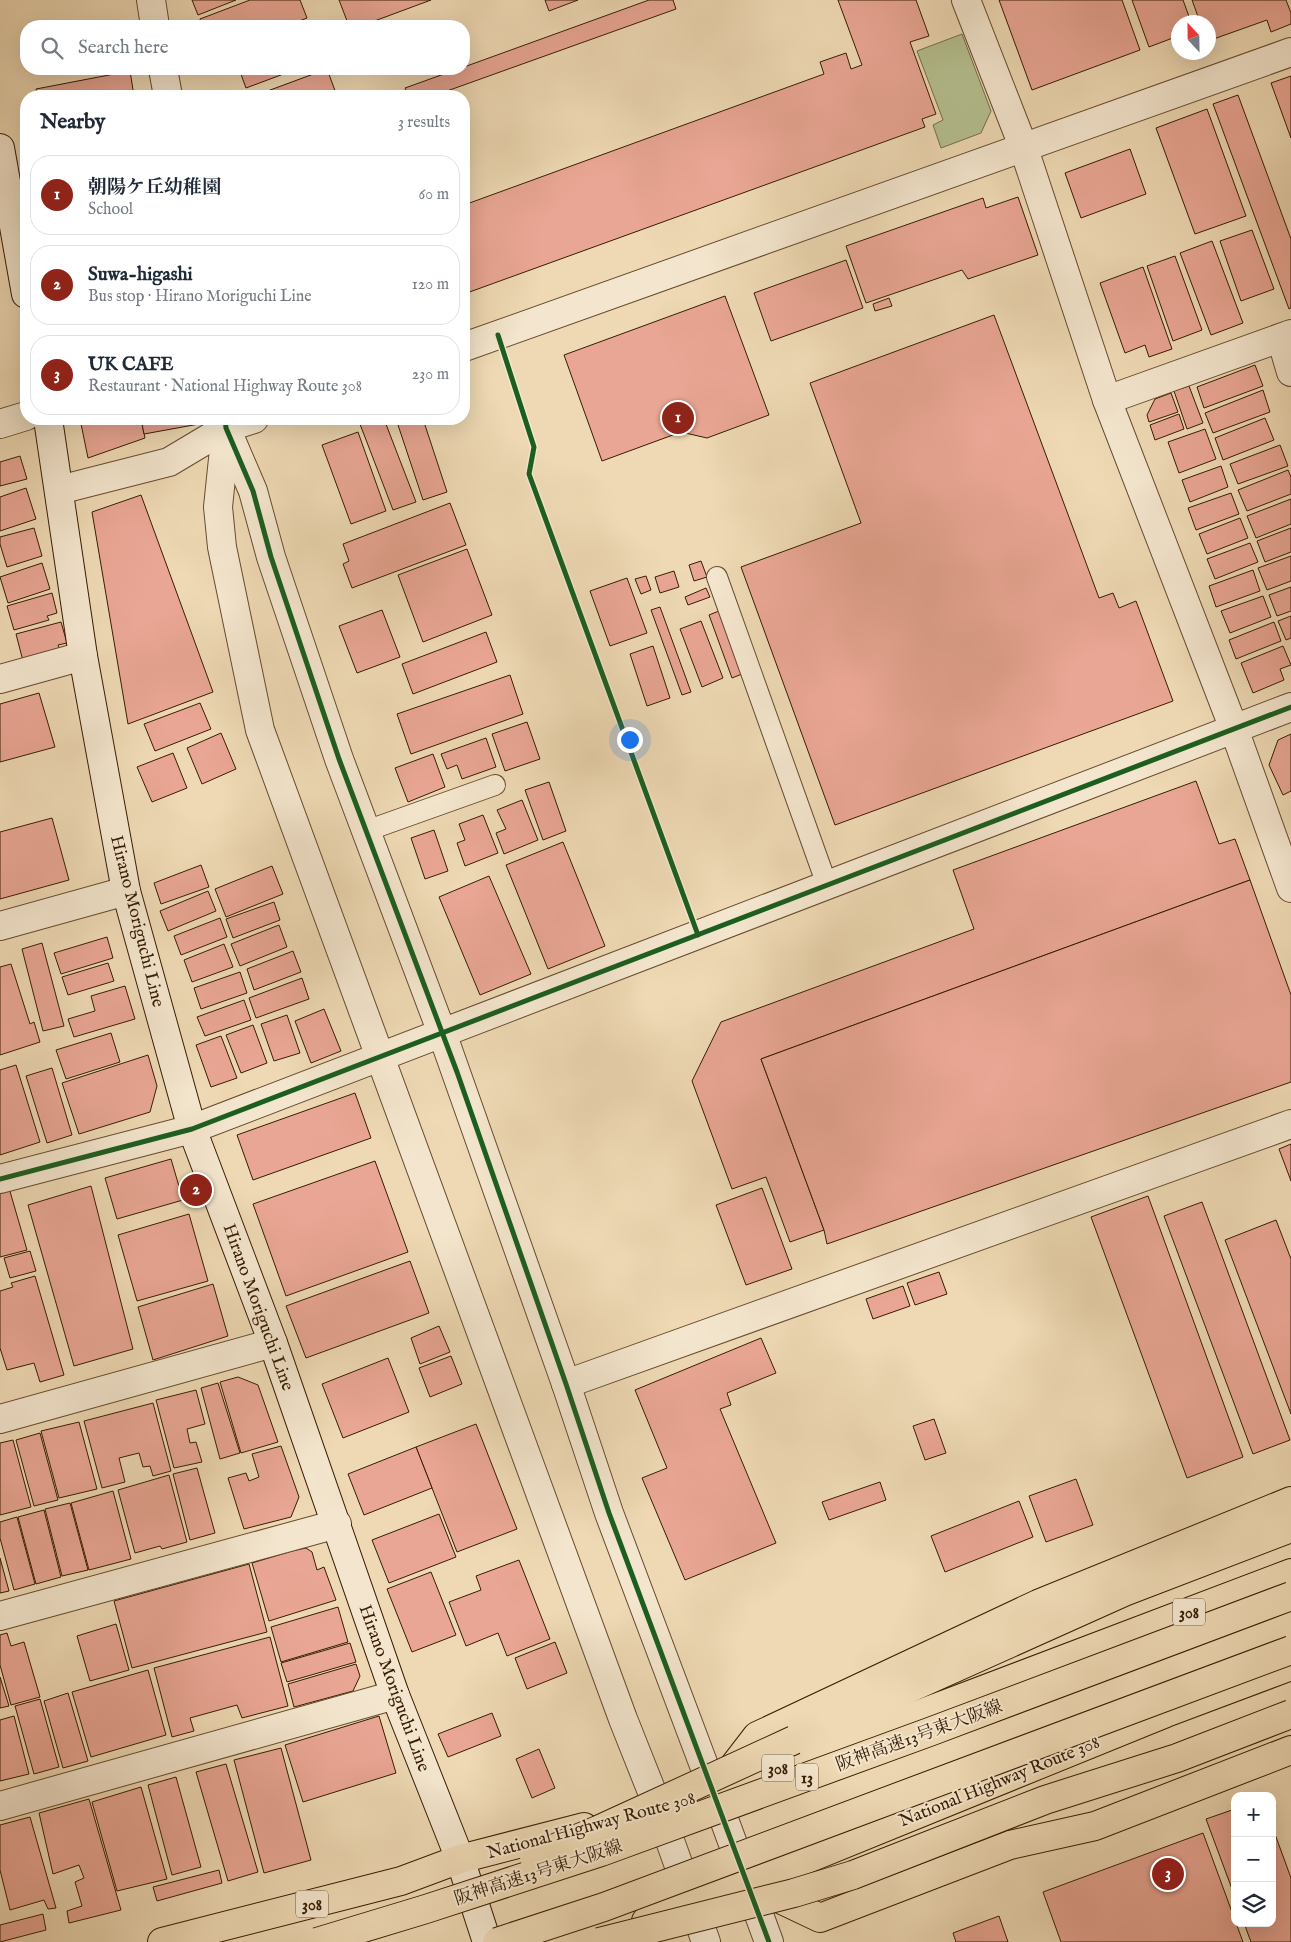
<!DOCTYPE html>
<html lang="en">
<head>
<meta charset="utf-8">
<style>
	body { margin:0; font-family:"IM FELL English","Noto Serif JP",serif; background:#f6f6f7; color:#1f2937 }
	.controls { position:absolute; right:15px; bottom:15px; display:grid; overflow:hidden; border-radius:10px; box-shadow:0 5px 20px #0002 }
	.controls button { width:45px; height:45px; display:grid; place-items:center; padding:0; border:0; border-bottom:1px solid #e0e1e3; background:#fff; color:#1f2937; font:25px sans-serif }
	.compass { position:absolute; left:1171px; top:15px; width:45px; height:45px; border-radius:50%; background:#fff; box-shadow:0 5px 20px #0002; rotate:338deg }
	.you { position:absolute; left:629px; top:739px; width:18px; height:18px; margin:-12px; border:4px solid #fff; border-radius:50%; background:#1a73e8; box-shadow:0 0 0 8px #1a73e833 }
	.badge { display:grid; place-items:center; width:32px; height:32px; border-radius:50%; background:#8f2418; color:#fff; font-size:16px; font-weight:700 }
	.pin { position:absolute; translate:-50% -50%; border:2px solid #fff; box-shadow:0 1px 5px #0006 }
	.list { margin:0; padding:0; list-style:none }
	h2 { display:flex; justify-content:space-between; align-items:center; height:65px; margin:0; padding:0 20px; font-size:21px }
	h2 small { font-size:16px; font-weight:400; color:#747a83 }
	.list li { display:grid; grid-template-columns:32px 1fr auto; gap:15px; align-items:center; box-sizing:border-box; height:80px; margin:0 10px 10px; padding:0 10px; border:1px solid #e0e1e3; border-radius:20px }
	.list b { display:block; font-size:19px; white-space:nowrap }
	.list p { margin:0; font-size:16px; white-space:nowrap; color:#747a83 }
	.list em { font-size:16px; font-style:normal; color:#747a83 }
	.icon { flex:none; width:28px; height:28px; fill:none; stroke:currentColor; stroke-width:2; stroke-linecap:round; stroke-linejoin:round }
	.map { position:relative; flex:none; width:1291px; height:1942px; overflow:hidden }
	.search { position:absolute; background:#fff; box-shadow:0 5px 20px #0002; left:20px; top:20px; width:450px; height:55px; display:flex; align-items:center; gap:12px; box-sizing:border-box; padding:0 18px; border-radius:20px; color:#747a83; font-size:19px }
	.panel { position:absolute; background:#fff; box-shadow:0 5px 20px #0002; left:20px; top:90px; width:450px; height:335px; border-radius:20px }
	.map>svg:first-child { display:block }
</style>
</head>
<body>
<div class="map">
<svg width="1291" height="1942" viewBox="0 0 1291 1942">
	<rect width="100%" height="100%" fill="#eed9b4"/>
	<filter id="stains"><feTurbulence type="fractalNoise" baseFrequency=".004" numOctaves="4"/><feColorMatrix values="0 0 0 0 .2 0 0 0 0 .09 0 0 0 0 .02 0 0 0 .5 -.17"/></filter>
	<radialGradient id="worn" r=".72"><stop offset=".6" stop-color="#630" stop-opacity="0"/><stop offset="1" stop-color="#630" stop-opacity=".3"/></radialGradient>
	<polygon fill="#b5c090" stroke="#766e49" points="962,34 991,111 981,133 941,148 933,125 943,120 917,51"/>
	<g fill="#e9a694" stroke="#371c02">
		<polygon points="192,0 236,0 198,15"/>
		<polygon points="250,0 300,0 307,18 286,26 202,26 200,19"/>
		<polygon points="339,0 431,0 361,26 349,26"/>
		<polygon points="545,0 578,0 549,11"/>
		<polygon points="649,0 673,0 676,9 433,96 409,96 405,88 458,69 464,69 464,67"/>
		<polygon points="838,0 916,0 929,36 910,42 936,114 922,119 925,127 464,294 464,205 824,74 820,62 846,53 851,69 862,65"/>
		<polygon points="999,0 1122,0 1140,50 1032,90"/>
		<polygon points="1132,0 1183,0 1191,22 1178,22 1178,36 1149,47"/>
		<polygon points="1192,0 1286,0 1291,13 1291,24 1271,32 1267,20 1208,41 1208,22 1200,22"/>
		<polygon points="239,69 297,69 246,88"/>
		<polygon points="327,69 337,96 254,96"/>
		<polygon points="130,71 134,96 37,96 36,89"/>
		<polygon points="1291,76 1291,138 1271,83"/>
		<polygon points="1238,95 1291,239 1291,308 1289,309 1213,104"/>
		<polygon points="1207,109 1246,216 1195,234 1156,128"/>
		<polygon points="1130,149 1146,194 1081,218 1065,173"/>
		<polygon points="1018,197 1038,255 968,279 962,270 866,303 846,246 983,198 986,208"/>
		<polygon points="1252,230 1274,289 1241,301 1220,241"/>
		<polygon points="1212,241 1243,323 1211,335 1180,253"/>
		<polygon points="1175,256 1202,330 1173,341 1147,266"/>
		<polygon points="846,260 863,308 771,341 754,293"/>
		<polygon points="1143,267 1172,349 1149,357 1145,345 1125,353 1100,283"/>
		<polygon points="725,296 769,415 707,438 681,432 602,461 564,355"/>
		<polygon points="889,298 892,306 875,311 873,304"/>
		<polygon points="994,315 1099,598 1113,593 1119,608 1136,601 1173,701 835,825 741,567 861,523 810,383"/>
		<polygon points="1255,365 1263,386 1204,408 1197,387"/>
		<polygon points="1189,386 1203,423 1187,429 1174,391"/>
		<polygon points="1263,390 1270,412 1213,433 1205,413"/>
		<polygon points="1171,393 1178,412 1149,422 1147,415 1155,399"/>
		<polygon points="1179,414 1184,429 1155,440 1150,425"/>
		<polygon points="1265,418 1274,440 1223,460 1215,438"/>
		<polygon points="80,419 141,419 145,438 88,458"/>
		<polygon points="141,419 198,419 199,424 144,434"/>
		<polygon points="358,419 384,419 416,502 393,510"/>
		<polygon points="396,419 423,419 447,492 423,500"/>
		<polygon points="1205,429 1216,459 1179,473 1168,442"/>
		<polygon points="358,432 386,511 351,524 322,445"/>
		<polygon points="1280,445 1288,466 1238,484 1230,464"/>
		<polygon points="20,456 27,479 0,486 0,462"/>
		<polygon points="1221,466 1228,487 1190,502 1182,480"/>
		<polygon points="1288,470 1291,477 1291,494 1247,511 1238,490"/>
		<polygon points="26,488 36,519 0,531 0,497"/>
		<polygon points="1231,493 1239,514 1196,530 1188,508"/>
		<polygon points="141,495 213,692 128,724 92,512"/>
		<polygon points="1291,499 1291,524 1256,538 1247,516"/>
		<polygon points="450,503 466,545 352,588 343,564 349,561 343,544"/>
		<polygon points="1240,518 1248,538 1207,554 1199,534"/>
		<polygon points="34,528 42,556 7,567 0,544 0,537"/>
		<polygon points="1291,528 1291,552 1265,562 1257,541"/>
		<polygon points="1250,543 1258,562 1215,579 1207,559"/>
		<polygon points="467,549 492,615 423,642 398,575"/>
		<polygon points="1291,556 1291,581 1267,590 1258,568"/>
		<polygon points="701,561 707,577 694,581 689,565"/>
		<polygon points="42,563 50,589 8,603 0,577"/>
		<polygon points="1253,570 1260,591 1216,607 1209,586"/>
		<polygon points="674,571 679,587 660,593 655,577"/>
		<polygon points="646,576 651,590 641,594 635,579"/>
		<polygon points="627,578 647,633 610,646 590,591"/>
		<polygon points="1291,587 1291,611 1277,616 1269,595"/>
		<polygon points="706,588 710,597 688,605 685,597"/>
		<polygon points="52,593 57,613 47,616 49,620 14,630 7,606"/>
		<polygon points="1263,596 1271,617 1230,633 1221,611"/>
		<polygon points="660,607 691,692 682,695 651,610"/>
		<polygon points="382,610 400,657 357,673 339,626"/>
		<polygon points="719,611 742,674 732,678 709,615"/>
		<polygon points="1291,616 1291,638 1286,640 1278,621"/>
		<polygon points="701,621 723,678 702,687 680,629"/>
		<polygon points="61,622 67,643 58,645 60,650 23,661 16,634"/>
		<polygon points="1274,622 1281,641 1236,659 1229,640"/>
		<polygon points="486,632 497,662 413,694 402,664"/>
		<polygon points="653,646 670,698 647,706 630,654"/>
		<polygon points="1283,646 1291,665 1280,669 1284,680 1253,693 1241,663"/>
		<polygon points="510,675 523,714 411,754 397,714"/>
		<polygon points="39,693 55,747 0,762 0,704"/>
		<polygon points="200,703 211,729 155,751 144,724"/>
		<polygon points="527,722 540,759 505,771 492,734"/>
		<polygon points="221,733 236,769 202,784 187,748"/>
		<polygon points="1291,734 1291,791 1283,795 1269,765 1278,740"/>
		<polygon points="486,738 496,767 462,779 457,765 447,769 441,754"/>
		<polygon points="173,753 187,788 152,802 137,767"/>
		<polygon points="433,754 445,787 408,802 395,768"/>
		<polygon points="1196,781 1219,844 1235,839 1250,880 761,1059 824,1230 790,1242 766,1177 732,1189 692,1081 721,1022 974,929 953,870"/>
		<polygon points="549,782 566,831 543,840 525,790"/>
		<polygon points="522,800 538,840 504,854 496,833 506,829 497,810"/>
		<polygon points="483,815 498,853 465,866 457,843 465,840 459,824"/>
		<polygon points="52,818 69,880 0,899 0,832"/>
		<polygon points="434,830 448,871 425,879 411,838"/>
		<polygon points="563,842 605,946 548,969 506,865"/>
		<polygon points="201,865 209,887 161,904 154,883"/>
		<polygon points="272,866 283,894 226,917 215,889"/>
		<polygon points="489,876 531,974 480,995 439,897"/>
		<polygon points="1250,880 1291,995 1291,1082 827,1244 824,1230 761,1059"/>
		<polygon points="208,891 216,911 168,931 160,911"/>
		<polygon points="274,902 280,920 233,938 226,919"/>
		<polygon points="220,918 227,937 181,955 174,936"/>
		<polygon points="279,925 287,947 240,966 231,944"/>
		<polygon points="107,937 113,958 61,974 54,953"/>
		<polygon points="42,943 64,1026 43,1031 22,949"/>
		<polygon points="224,944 233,967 192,982 184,960"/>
		<polygon points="293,951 301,972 254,990 247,969"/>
		<polygon points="108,963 114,981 68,995 62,977"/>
		<polygon points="11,964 30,1024 34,1022 40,1042 0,1055 0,967"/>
		<polygon points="240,972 247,993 201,1009 194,988"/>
		<polygon points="302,978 309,999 256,1018 249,998"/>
		<polygon points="125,986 135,1019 74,1037 68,1019 95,1011 91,996"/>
		<polygon points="244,1000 251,1020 205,1036 197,1017"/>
		<polygon points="324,1009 341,1051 311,1063 295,1021"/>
		<polygon points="287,1015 300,1053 274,1061 261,1024"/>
		<polygon points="253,1025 267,1063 241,1073 226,1035"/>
		<polygon points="111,1033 120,1062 66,1079 56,1050"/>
		<polygon points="221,1036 237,1078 211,1087 196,1045"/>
		<polygon points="148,1055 157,1086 150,1112 79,1134 62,1083"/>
		<polygon points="16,1065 40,1142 0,1155 0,1070"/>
		<polygon points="52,1068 72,1135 47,1143 26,1076"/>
		<polygon points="355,1093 371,1138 253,1180 237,1135"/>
		<polygon points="1291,1144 1291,1181 1279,1149"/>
		<polygon points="171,1159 183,1200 117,1219 105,1178"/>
		<polygon points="375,1161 408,1252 286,1296 253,1204"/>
		<polygon points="91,1186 133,1349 74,1366 28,1205"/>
		<polygon points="9,1188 27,1250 0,1257 0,1190"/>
		<polygon points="762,1188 792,1269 746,1285 716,1205"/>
		<polygon points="1148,1196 1243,1457 1187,1478 1091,1217"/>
		<polygon points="1202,1202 1290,1440 1253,1454 1164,1216"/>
		<polygon points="189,1214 208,1281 137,1301 118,1235"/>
		<polygon points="1276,1220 1291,1259 1291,1414 1225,1240"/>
		<polygon points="30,1251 36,1271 10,1278 4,1258"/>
		<polygon points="410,1261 429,1313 306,1358 286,1306"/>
		<polygon points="939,1272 947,1294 915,1305 907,1283"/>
		<polygon points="35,1276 64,1375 40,1382 34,1363 7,1370 0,1348 0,1291 13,1287 11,1283"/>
		<polygon points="213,1284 228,1336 153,1360 138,1307"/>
		<polygon points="903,1286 910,1306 873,1319 866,1299"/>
		<polygon points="439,1326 450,1352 420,1364 411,1338"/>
		<polygon points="761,1338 776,1373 727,1393 731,1405 720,1409 776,1543 685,1580 642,1478 667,1468 635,1390"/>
		<polygon points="451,1356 462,1384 430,1397 419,1368"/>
		<polygon points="388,1358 409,1412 343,1438 322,1384"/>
		<polygon points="238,1377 258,1385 278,1442 241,1453 220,1382"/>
		<polygon points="218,1383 240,1453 220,1459 201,1388"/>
		<polygon points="196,1390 205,1424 187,1429 190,1443 196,1442 202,1462 174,1468 156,1400"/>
		<polygon points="153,1403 171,1471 153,1476 150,1466 143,1467 139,1453 119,1458 125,1482 102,1488 84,1421"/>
		<polygon points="934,1419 946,1453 925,1460 913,1426"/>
		<polygon points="79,1422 97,1489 59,1498 41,1431"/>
		<polygon points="476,1424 517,1529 457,1552 416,1447"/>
		<polygon points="40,1433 58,1500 34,1506 16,1440"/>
		<polygon points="13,1440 31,1507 0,1515 0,1443"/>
		<polygon points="281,1446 299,1497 291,1517 244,1529 228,1478 246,1473 249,1481 259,1477 252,1454"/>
		<polygon points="416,1447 432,1488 364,1515 348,1474"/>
		<polygon points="197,1468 215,1533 190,1540 173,1474"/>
		<polygon points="169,1475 187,1542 162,1549 160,1546 135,1553 118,1490"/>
		<polygon points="1076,1479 1093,1525 1046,1542 1029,1496"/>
		<polygon points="880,1482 886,1500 829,1520 822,1502"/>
		<polygon points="113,1491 131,1559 89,1570 71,1503"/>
		<polygon points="1019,1501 1033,1537 945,1572 931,1536"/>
		<polygon points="70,1503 88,1570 62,1576 45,1509"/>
		<polygon points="44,1510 61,1577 36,1584 18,1517"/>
		<polygon points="439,1514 456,1557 389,1583 372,1540"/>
		<polygon points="17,1517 35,1584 14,1590 0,1538 0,1522"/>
		<polygon points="306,1548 312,1552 317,1570 324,1567 336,1600 269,1621 252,1563 292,1551"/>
		<polygon points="0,1558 9,1591 0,1593"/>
		<polygon points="519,1560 550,1639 507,1656 498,1633 466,1646 449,1602 481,1590 476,1576"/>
		<polygon points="249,1564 267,1632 132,1668 114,1601"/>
		<polygon points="431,1572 456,1635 412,1652 387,1589"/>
		<polygon points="338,1607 348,1642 281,1662 271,1627"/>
		<polygon points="116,1624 129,1670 90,1681 77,1636"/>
		<polygon points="7,1633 11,1646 24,1642 40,1697 11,1705 0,1665 0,1635"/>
		<polygon points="270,1637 288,1706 242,1718 237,1705 190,1718 194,1731 172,1737 154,1668"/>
		<polygon points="555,1642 567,1673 527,1689 515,1658"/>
		<polygon points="350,1643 356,1662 287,1682 281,1663"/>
		<polygon points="356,1664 360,1676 353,1691 294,1707 288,1684"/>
		<polygon points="148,1670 166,1735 91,1757 72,1692"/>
		<polygon points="0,1677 9,1706 0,1708"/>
		<polygon points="68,1693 88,1761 63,1768 44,1701"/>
		<polygon points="40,1699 59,1767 34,1774 15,1706"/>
		<polygon points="492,1713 501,1736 448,1757 438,1734"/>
		<polygon points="14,1716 29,1774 0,1781 0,1720"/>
		<polygon points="379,1716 396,1773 303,1802 285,1745"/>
		<polygon points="281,1748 311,1860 264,1873 234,1760"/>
		<polygon points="539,1749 555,1788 532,1798 516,1759"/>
		<polygon points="226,1764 258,1872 228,1881 196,1772"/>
		<polygon points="176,1777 201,1867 172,1875 148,1785"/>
		<polygon points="141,1787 167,1879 117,1891 92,1802"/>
		<polygon points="89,1799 121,1910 69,1923 67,1911 82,1906 75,1882 84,1878 79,1865 53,1874 39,1813"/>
		<polygon points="1235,1809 1235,1897 1206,1819"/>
		<polygon points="30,1817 56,1908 48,1909 44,1900 10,1910 0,1870 0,1825"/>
		<polygon points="1272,1826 1291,1878 1291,1942 1251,1942 1244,1923 1272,1923"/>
		<polygon points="1203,1833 1243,1942 1061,1942 1043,1892"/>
		<polygon points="219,1870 222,1883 157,1901 153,1887"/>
		<polygon points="43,1914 46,1930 0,1942 0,1925"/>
		<polygon points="999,1916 1008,1942 956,1942 953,1933"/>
	</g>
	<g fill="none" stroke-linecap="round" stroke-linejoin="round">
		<defs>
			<g id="service">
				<polyline points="717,577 827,885"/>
				<polyline points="366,831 495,785"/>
			</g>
			<g id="minor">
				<polyline points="151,0 155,26"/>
				<polyline points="966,0 1023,146 1107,400 1234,729 1291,888"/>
				<polyline points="163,69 168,96"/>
				<polyline points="1281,338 1291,372"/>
				<polyline points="464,347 1291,52"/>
				<polyline points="1107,400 1291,334"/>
				<polyline points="225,419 226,428 253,491 271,557 339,759 442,1033 566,1384 609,1513 714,1792"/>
				<polyline points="0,424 26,416"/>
				<polyline points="226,430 218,507 222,547 260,730 623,1719 658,1807"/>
				<polyline points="59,490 169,462 226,428 254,419"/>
				<polyline points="0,679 83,656"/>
				<polyline points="0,926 126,891"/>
				<polyline points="0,1179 192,1129 1291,707"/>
				<polyline points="566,1384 1291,1124"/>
				<polyline points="0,1419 273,1343"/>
				<polyline points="0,1616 337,1524"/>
				<polyline points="0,1806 395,1695"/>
			</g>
			<g id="tertiary">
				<polyline points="714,1792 769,1942"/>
				<polyline points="658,1807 706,1942"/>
			</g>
			<g id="secondary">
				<polyline points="0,148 26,294"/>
				<polyline points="48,419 83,656 126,891 192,1129 273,1343 395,1695 460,1859 487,1942"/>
			</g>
			<g id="trunk">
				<polyline points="727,1775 757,1736 1038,1604 1291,1501"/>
				<polyline points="674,1803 714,1792 1291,1573"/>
				<polyline points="763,1891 820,1918 1010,1845 1095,1826 1291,1750"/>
				<polyline points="646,1921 748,1883 1166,1713 1291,1666"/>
				<polyline points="162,1942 401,1881 460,1859 584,1827"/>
			</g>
			<polyline id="motorway" points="794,1740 1124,1592 1291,1528"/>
		</defs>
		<use href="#service" stroke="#654b2e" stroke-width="22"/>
		<use href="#minor" stroke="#654b2e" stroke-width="30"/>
		<use href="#tertiary" stroke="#654b2e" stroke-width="30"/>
		<use href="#secondary" stroke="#371c02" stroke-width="30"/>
		<use href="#trunk" stroke="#371c02" stroke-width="30"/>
		<use href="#motorway" stroke="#371c02" stroke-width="30"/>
		<use href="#service" stroke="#f4e6ce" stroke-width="20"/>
		<use href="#minor" stroke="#f4e6ce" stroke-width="28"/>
		<use href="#tertiary" stroke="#f4e6ce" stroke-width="28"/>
		<use href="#secondary" stroke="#f4e6ce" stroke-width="28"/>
		<use href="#trunk" stroke="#eed9b4" stroke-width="28"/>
		<use href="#motorway" stroke="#eed9b4" stroke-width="28"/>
		<defs>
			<g id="motorway-bridge">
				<polyline points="534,1857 598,1830 794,1740"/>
				<polyline points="317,1942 426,1909 601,1852 932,1731 1291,1596"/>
				<polyline points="497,1942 604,1907 1291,1650"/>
				<polyline points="599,1942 794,1893 853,1875 1045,1800 1177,1758 1291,1714"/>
			</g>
		</defs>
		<use href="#motorway-bridge" stroke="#371c02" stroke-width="30" stroke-linecap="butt"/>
		<use href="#motorway-bridge" stroke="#eed9b4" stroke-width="28"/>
		<defs>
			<g id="cycleway">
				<polyline points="498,335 534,447 529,474 698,935"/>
				<polyline points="225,419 226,428 253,491 271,557 339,759 457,1072 566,1384 609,1513 769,1942"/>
				<polyline points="0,1179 192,1129 1291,707"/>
			</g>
		</defs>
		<use href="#cycleway" stroke="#f4e6ce" stroke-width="8"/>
		<use href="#cycleway" stroke="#1b5e20" stroke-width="5"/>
	</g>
	<g text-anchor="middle" stroke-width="4" stroke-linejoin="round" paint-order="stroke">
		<g fill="#f4e6ce" stroke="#70593f" stroke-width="1">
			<rect x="1173" y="1598.5" width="32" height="27" rx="4"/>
			<rect x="762" y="1754.5" width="32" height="27" rx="4"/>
			<rect x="796" y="1763.5" width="22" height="27" rx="4"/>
			<rect x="296" y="1890.5" width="32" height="27" rx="4"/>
		</g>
		<g font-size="16" font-weight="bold" fill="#371c02">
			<text x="1189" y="1618">308</text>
			<text x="778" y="1774">308</text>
			<text x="807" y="1783">13</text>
			<text x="312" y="1910">308</text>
		</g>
		<g font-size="18" fill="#371c02" stroke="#f4e6ce">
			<text transform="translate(138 921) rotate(76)" y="6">Hirano Moriguchi Line</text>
			<text transform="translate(259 1307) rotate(70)" y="6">Hirano Moriguchi Line</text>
			<text transform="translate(395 1688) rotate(70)" y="6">Hirano Moriguchi Line</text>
			<text transform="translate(919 1735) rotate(-20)" y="6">阪神高速13号東大阪線</text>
			<text transform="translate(999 1781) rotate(-22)" y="6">National Highway Route 308</text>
			<text transform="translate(591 1825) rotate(-15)" y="6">National Highway Route 308</text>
			<text transform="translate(538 1872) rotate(-18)" y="6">阪神高速13号東大阪線</text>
		</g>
	</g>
	<rect width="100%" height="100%" filter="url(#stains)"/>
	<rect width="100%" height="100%" fill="url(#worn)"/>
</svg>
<div class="controls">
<button>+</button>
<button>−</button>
<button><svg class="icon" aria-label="layers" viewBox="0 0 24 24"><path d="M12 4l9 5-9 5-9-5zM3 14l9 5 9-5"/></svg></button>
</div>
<svg class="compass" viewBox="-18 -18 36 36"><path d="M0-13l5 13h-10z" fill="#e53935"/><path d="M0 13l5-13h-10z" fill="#747a83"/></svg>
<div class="you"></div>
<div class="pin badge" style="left:678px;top:418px">1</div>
<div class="pin badge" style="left:196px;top:1190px">2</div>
<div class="pin badge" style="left:1168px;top:1874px">3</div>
<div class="search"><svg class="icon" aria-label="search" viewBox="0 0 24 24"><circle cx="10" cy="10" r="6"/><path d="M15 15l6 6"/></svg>Search here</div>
<section class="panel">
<h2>Nearby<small>3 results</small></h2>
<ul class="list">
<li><span class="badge">1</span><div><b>朝陽ケ丘幼稚園</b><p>School</p></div><em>60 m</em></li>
<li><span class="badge">2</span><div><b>Suwa-higashi</b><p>Bus stop · Hirano Moriguchi Line</p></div><em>120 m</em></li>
<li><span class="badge">3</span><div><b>UK CAFE</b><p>Restaurant · National Highway Route 308</p></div><em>230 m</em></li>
</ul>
</section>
</div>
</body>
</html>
